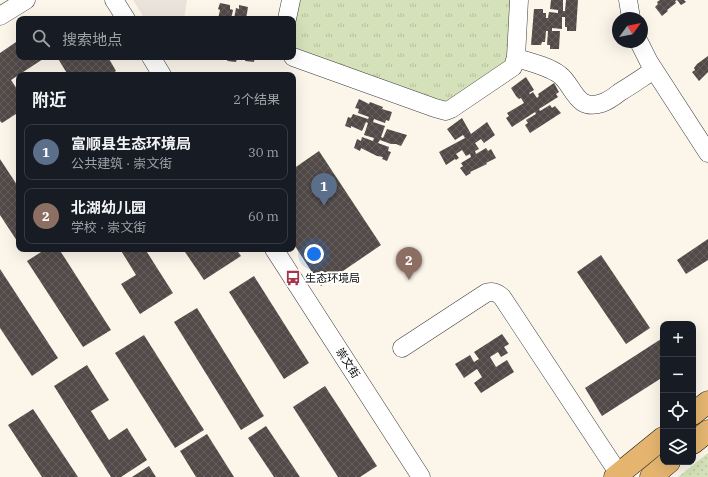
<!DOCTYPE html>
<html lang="zh">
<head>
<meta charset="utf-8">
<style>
	body { margin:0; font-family:"IBM Plex Serif","Noto Sans SC",serif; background:#242831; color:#f1f3f6 }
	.controls { position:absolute; right:12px; bottom:12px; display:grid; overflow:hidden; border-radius:8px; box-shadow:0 4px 16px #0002 }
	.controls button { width:36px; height:36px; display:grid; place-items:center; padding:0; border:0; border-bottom:1px solid #363941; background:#171b24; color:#f1f3f6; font:20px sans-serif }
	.compass { position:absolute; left:612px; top:12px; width:36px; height:36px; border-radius:50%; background:#171b24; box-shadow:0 4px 16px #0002; rotate:57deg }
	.you { position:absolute; left:314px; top:254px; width:14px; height:14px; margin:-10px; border:3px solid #fff; border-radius:50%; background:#1a73e8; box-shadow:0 0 0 6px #1a73e833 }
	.badge { display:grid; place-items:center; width:26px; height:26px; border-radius:50%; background:#cf9eaa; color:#fff; font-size:13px; font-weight:700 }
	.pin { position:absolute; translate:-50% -33px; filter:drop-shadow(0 1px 2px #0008) }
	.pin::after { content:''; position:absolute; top:21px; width:14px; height:12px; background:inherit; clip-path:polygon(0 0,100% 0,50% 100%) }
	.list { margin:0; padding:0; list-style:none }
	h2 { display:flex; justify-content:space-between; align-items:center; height:52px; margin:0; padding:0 16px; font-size:17px }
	h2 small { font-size:13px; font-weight:400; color:#9ea1a6 }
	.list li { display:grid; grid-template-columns:26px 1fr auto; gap:12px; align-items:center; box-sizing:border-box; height:56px; margin:0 8px 8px; padding:0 8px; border:1px solid #363941; border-radius:8px }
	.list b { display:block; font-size:15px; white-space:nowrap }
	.list p { margin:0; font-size:13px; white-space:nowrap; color:#9ea1a6 }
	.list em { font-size:13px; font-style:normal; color:#9ea1a6 }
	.icon { flex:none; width:22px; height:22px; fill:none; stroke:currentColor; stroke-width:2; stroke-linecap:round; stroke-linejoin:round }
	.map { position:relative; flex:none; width:708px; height:477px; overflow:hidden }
	.search { position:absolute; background:#171b24; box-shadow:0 4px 16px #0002; left:16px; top:16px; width:280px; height:44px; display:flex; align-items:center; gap:10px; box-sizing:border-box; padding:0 14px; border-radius:8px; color:#9ea1a6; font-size:15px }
	.panel { position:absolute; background:#171b24; box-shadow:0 4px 16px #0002; left:16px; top:72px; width:280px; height:180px; border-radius:8px }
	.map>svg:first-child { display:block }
</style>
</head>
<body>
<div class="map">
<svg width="708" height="477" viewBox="0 0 708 477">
	<defs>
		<pattern id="grass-tufts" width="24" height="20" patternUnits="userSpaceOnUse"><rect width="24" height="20" fill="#d4e1b9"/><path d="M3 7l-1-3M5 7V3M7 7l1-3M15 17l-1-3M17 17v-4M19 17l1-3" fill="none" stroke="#b5c09e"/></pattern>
		<pattern id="park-dots" width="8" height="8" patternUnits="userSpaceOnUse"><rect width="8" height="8" fill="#d4e1b9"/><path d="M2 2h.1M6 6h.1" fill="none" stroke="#b5c09e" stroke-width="1.8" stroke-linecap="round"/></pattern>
		<pattern id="building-cross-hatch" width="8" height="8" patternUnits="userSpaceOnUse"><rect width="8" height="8" fill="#514a48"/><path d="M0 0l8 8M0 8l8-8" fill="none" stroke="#65605e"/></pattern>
	</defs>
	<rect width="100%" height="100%" fill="#fcf5ea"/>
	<polygon fill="url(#grass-tufts)" points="295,0 515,0 513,56 450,105 293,51 293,19"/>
	<polygon fill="url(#park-dots)" points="708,453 708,477 678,477"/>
	<polygon fill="#eae3db" points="133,0 187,0 184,19 145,19"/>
	<g fill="url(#building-cross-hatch)">
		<polygon points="551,0 563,0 563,11 565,11 566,0 578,0 576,31 567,31 567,27 565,27 565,17 562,17 562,29 552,28 552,31 560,31 559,49 550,49 550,45 547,45 548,31 546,31 545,42 542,42 541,45 531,45 534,9 543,9 543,13 546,13 546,18 548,18 549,12 558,13 558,10 550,9"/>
		<polygon points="660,0 677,0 675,1 676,3 667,10 668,11 662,16 655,7 658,4 657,2"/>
		<polygon points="677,0 684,0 686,2 681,5"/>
		<polygon points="220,3 230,5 230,9 233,10 231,19 218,19 220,10 218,9"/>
		<polygon points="239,5 248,7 246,19 234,19 236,8 239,9"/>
		<polygon points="19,40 19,57 41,57 43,59 11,80 19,92 19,112 2,123 0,121 0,53"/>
		<polygon points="708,56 708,72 699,81 692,72 695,70 694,68 697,64"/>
		<polygon points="57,57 108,57 116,71 109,75 68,75"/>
		<polygon points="228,57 240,57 240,59 237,59 236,62 227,61"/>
		<polygon points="246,57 255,57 254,62 245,61"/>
		<polygon points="526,77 534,90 529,93 530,94 533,92 537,98 539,96 538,94 554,83 559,92 556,94 558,97 539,109 540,111 550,105 552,108 555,106 561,113 530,133 525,125 528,123 526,120 536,114 535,112 512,127 506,118 509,116 507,113 524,103 521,98 519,99 516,96 511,88"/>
		<polygon points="359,99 369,104 370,102 383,107 382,109 392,112 389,121 386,120 385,123 374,119 373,122 385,126 381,137 383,138 387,129 407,135 401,146 396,144 391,144 380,140 378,143 389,147 388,151 391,152 387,161 382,159 383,157 377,156 361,148 360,151 354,148 357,139 361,141 362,137 373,141 374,138 364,135 368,123 366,122 362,131 351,126 351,128 345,126 348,117 351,118 353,114 368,119 369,117 358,113 359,109 355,108"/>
		<polygon points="462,118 471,134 487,122 495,135 484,143 481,139 475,143 479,149 475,151 476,154 486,148 488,151 491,149 496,158 486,163 487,164 470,172 471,173 466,176 460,168 463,166 461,163 471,157 470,154 466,156 462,150 456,154 459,158 456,160 455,159 446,165 439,152 465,138 463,135 455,140 447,129"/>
		<polygon points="319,151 381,245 321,286 293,243 293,169"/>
		<polygon points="0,159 19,188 19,244 0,215"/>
		<polygon points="708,239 708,260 686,274 677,260"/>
		<polygon points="46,249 59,249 111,330 83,347 27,261"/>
		<polygon points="120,249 145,249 173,293 140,314 121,284 136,275"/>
		<polygon points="183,249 236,249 241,256 204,280"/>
		<polygon points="601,255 650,328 626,344 577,272"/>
		<polygon points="0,269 58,358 32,376 0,328"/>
		<polygon points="254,276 309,363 284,379 229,292"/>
		<polygon points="197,308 264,416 241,430 174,322"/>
		<polygon points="502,334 509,344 504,347 508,353 501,357 498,352 490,357 496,367 507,360 514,372 481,393 474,383 482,377 477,369 464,378 455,364 470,355 474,362 479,359 474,352"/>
		<polygon points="144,335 204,430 175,448 115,353"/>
		<polygon points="661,339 663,342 663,377 602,416 585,388"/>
		<polygon points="87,365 109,400 91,411 109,440 127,428 147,460 121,477 111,477 54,386"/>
		<polygon points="325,386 377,466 360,477 338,477 293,407"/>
		<polygon points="33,409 78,477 42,477 8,425"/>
		<polygon points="266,426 300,477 274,477 248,438"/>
		<polygon points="207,434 234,477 196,477 180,451"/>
		<polygon points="149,466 156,477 132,477"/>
	</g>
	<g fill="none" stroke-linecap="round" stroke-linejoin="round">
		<defs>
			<g id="minor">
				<polyline points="114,0 126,19"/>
				<polyline points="628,0 631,18"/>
				<polyline points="0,16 26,0"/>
				<polyline points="287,19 291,0"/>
				<polyline points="639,42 649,62 708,153"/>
				<polyline points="151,57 162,75"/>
				<polyline points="293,57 435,108 446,111 451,109 513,67 516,57 519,0"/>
				<path d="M516 58C530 62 548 66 560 75 574 86 576 112 602 103 609 101 615 96 620 92 632 85 643 77 654 70"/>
				<polyline points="274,249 421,477"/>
				<path d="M402 348 486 293C493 291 496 292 502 297L619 474"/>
			</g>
			<g id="major">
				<polyline points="693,414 708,402"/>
				<polyline points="693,443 708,431"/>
				<polyline points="615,477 663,438"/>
				<polyline points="651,477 669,462"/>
			</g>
		</defs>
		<use href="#minor" stroke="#3d3d3d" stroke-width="19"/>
		<use href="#major" stroke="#1b1b1b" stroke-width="23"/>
		<use href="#minor" stroke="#fff" stroke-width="18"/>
		<use href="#major" stroke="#e5b570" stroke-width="22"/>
	</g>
	<defs>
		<symbol id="bus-bare" viewBox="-9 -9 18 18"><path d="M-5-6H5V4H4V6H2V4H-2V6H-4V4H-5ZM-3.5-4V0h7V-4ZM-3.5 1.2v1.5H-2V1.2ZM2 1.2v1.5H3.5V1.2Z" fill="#a6364e" stroke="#fff" stroke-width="2.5" paint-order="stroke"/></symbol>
	</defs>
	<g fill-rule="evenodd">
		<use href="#bus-bare" x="282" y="267" width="22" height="22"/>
	</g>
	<g text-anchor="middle" stroke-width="4" stroke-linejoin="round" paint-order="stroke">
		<g font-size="11" fill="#0a0a0a" stroke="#fff" text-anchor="start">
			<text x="305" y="282">生态环境局</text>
		</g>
		<g font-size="11" fill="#0a0a0a" stroke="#fff">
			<text transform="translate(348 363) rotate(57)" y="4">崇文街</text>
		</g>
	</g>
</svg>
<div class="controls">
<button>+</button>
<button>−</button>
<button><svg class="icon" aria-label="locate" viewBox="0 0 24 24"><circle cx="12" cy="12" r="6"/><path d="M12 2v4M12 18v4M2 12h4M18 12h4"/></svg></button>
<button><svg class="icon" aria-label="layers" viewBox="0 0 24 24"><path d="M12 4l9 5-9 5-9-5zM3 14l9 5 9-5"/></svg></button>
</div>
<svg class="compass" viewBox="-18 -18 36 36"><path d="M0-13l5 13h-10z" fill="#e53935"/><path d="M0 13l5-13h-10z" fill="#9ea1a6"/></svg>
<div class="you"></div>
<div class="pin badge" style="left:324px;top:206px;background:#5c6f8a">1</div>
<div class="pin badge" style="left:409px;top:280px;background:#8d6e63">2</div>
<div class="search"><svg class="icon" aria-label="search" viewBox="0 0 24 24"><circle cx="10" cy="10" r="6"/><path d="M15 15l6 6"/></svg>搜索地点</div>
<section class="panel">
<h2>附近<small>2个结果</small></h2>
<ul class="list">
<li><span class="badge" style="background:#5c6f8a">1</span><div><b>富顺县生态环境局</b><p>公共建筑 · 崇文街</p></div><em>30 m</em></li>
<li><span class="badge" style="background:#8d6e63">2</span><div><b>北湖幼儿园</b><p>学校 · 崇文街</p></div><em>60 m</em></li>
</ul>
</section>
</div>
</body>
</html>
